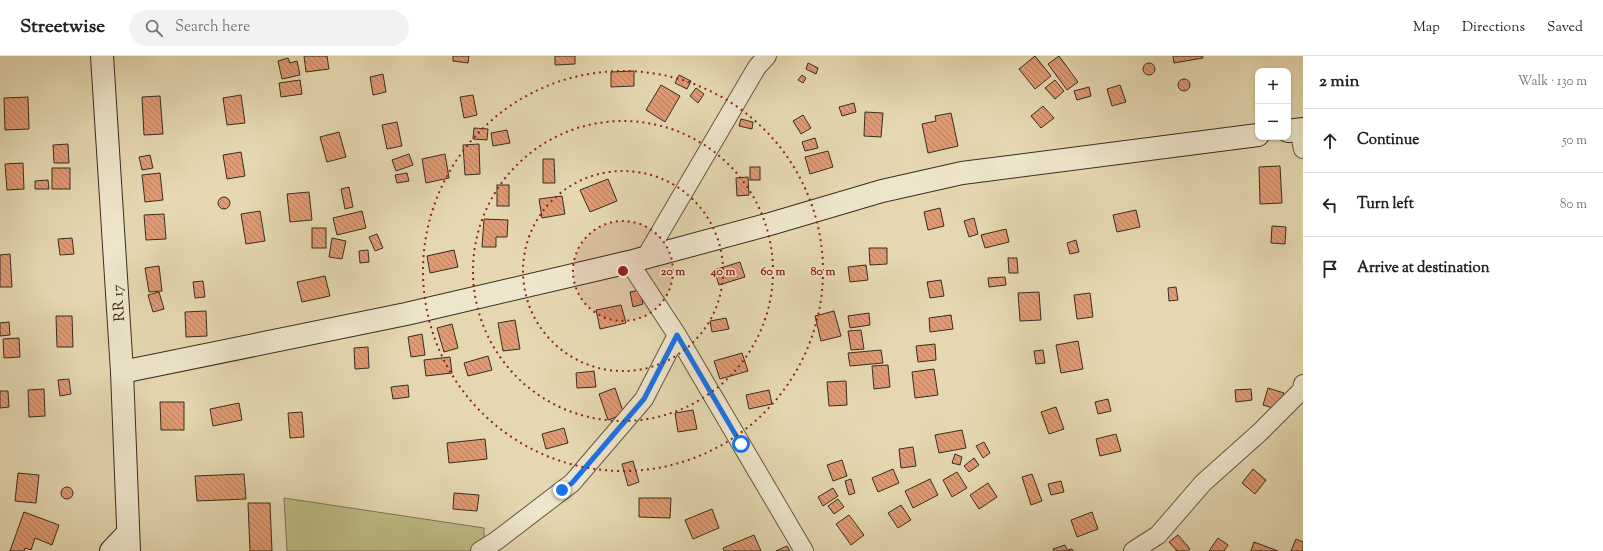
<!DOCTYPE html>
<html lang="en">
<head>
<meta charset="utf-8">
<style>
	body { margin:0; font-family:"Sorts Mill Goudy",serif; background:#f2f2f2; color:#222 }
	.controls { position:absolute; right:12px; top:12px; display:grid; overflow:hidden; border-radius:8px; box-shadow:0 1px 3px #0004 }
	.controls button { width:36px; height:36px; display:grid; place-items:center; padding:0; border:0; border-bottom:1px solid #e0e0e0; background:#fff; color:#222; font:20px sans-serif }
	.stop { position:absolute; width:12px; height:12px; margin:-9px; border:3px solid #1a73e8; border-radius:50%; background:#fff }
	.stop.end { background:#1a73e8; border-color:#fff; box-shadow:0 1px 4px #0008 }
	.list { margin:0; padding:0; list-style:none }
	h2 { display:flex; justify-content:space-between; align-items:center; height:52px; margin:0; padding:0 16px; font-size:17px }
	h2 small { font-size:13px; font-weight:400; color:#767676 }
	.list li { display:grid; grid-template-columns:26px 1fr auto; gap:12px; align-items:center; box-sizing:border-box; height:64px; padding:0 16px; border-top:1px solid #e0e0e0 }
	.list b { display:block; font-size:15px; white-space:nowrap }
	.list em { font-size:13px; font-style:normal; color:#767676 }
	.icon { flex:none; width:22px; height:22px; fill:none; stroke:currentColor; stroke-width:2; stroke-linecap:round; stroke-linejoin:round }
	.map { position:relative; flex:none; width:1303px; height:495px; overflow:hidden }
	header { display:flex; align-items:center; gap:24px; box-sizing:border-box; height:56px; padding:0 20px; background:#fff; border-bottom:1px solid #e0e0e0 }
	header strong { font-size:19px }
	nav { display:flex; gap:22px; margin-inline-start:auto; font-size:14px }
	.search { width:280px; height:36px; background:#f2f2f2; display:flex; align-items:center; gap:10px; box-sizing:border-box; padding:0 14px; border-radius:22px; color:#767676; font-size:15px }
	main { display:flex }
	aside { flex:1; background:#fff }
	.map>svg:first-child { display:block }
</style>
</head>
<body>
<header>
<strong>Streetwise</strong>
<div class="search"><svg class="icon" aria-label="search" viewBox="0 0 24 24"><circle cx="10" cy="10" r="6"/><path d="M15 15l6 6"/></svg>Search here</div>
<nav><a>Map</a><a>Directions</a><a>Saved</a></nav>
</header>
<main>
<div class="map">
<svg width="1303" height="495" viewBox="0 0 1303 495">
	<defs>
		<pattern id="building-back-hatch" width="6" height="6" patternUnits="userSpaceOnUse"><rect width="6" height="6" fill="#e29a72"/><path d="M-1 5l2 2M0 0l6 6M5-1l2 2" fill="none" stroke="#b87e5d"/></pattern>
	</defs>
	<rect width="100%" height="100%" fill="#e5d8b0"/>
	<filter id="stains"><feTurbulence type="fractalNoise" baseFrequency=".005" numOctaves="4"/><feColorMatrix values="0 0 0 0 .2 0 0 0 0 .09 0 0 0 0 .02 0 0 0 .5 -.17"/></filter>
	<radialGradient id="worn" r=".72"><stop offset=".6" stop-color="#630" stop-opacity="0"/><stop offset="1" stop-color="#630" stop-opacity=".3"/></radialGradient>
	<polygon fill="#bdbc86" stroke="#7c7453" points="284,442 484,472 484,495 287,495"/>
	<g fill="url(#building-back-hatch)" stroke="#3a2c20">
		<polygon points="304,0 327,0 329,13 306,16"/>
		<polygon points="453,0 469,0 468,7 453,5"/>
		<polygon points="555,0 575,0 575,8 555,9"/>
		<polygon points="1035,0 1051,20 1035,33 1019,13"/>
		<polygon points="1059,0 1078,26 1067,34 1048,8"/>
		<polygon points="1173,0 1202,0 1203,2 1174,7"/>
		<polygon points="288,2 290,7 297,5 300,19 282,23 278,5"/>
		<circle cx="1149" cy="13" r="6"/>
		<polygon points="808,7 818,12 816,18 806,13"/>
		<polygon points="634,15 634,30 611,31 611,16"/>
		<polygon points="383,18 386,36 373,39 370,21"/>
		<polygon points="679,19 691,25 687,33 675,27"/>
		<polygon points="802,19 806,22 803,27 798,24"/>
		<circle cx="1184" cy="29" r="6"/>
		<polygon points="300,24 302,38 281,41 279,27"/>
		<polygon points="1055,24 1064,35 1055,43 1045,32"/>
		<polygon points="661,29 680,40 665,66 646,54"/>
		<polygon points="1120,29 1126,46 1112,50 1107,33"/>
		<polygon points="1089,31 1091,40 1077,44 1074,35"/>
		<polygon points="696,32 704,38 698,47 690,40"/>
		<polygon points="241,39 245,67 227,69 223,42"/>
		<polygon points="473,39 477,59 464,62 460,41"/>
		<polygon points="160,40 163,78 144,79 142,41"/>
		<polygon points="28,41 29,73 5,74 4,42"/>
		<polygon points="854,47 856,56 842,60 839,51"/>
		<polygon points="1043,50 1054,62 1041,72 1031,60"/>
		<polygon points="865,56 883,57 881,81 864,80"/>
		<polygon points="951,57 958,90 928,97 922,68 936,65 935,60"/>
		<polygon points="803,59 811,72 801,78 793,65"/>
		<polygon points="741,63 753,66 752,73 739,70"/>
		<polygon points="397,66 402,90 387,93 382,69"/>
		<polygon points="474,72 488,73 487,84 473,83"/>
		<polygon points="507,74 510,87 493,90 491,77"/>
		<polygon points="339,76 346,101 327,106 320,81"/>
		<polygon points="815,82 818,92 805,95 802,86"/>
		<polygon points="68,88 69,107 54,107 53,89"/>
		<polygon points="479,88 480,118 465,119 463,89"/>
		<polygon points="828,95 833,111 810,118 805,101"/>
		<polygon points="241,96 245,120 227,123 223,99"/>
		<polygon points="409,98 413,109 396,115 392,104"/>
		<polygon points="445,98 449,122 426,127 422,103"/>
		<polygon points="150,99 153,112 142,114 139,101"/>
		<polygon points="543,103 554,103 555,127 543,127"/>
		<polygon points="23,107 24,133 7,134 5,108"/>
		<polygon points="1280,110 1282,147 1260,148 1259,111"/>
		<rect x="750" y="111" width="10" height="13"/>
		<rect x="52" y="112" width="18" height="21"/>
		<polygon points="160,117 163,144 145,146 142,119"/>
		<polygon points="407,117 409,125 397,127 395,119"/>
		<polygon points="748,121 749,139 737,140 736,122"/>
		<polygon points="608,123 617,145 590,156 580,134"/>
		<polygon points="48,124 49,133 35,133 35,125"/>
		<rect x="497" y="129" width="12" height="21"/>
		<polygon points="349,131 353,151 345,153 341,133"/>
		<polygon points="309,136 312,164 290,166 287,138"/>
		<polygon points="562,140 565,158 542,162 539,143"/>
		<circle cx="224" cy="147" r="6"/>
		<polygon points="940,152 944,170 928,174 924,156"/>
		<polygon points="1136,154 1140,171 1117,176 1113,159"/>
		<polygon points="260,155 265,185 246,188 241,158"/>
		<polygon points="362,155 366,172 337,179 333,162"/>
		<polygon points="164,158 166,183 146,184 144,159"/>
		<polygon points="974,162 978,178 969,181 964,165"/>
		<polygon points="484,163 508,164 507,181 496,181 496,191 482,191"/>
		<polygon points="1272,170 1286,171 1285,188 1271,187"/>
		<rect x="312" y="172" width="14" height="20"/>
		<polygon points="1006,173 1009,186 985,192 981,179"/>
		<polygon points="377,178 383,192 375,195 369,181"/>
		<polygon points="72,182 74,198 60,199 58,183"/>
		<polygon points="332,182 346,185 342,203 329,201"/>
		<polygon points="1076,184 1079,196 1070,198 1067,187"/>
		<polygon points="869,192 887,192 887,208 870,209"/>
		<polygon points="368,194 369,206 360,207 359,195"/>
		<polygon points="454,194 458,211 430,217 427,200"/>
		<polygon points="10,198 12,231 0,231 0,199"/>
		<polygon points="1008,202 1017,202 1018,217 1009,217"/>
		<polygon points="740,206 745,221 719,229 714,214"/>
		<polygon points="866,209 868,224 850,226 848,211"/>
		<polygon points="159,210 162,235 149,236 145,212"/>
		<polygon points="325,220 330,240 302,246 297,226"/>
		<polygon points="1005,221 1006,229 989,231 988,222"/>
		<polygon points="941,224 944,240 930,242 927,226"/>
		<polygon points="203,225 205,241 195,242 193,226"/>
		<polygon points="1176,231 1178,244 1169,245 1168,232"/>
		<polygon points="640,234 643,248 633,251 630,236"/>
		<polygon points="159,236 164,253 153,256 148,239"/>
		<polygon points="1039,236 1041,264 1020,265 1018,237"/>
		<polygon points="1090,237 1093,261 1077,263 1074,239"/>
		<polygon points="621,249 626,267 600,273 596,254"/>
		<polygon points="206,255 207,280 186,281 185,256"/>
		<polygon points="834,255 841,280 821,285 815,260"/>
		<polygon points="869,257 870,269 850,272 848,260"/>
		<polygon points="951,259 953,273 930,276 929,262"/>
		<polygon points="56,260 72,260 73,291 57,291"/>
		<polygon points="726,262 729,273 712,276 710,265"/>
		<polygon points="515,264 520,293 503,295 498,267"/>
		<polygon points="9,266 10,279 0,280 0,267"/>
		<polygon points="452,268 458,292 444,296 437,272"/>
		<polygon points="861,274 864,293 851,294 848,275"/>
		<polygon points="422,278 425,299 411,301 408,281"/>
		<polygon points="19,282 20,301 4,302 3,283"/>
		<polygon points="1078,285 1083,313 1061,317 1056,289"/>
		<polygon points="935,288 936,304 918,306 916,290"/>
		<polygon points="368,291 369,312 355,313 354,292"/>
		<polygon points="881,294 883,307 850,310 848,297"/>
		<polygon points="1043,294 1045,307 1036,308 1034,295"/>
		<polygon points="742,297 748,315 720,323 714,305"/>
		<polygon points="488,300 492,314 468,320 464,307"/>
		<polygon points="450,301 452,317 426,320 424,304"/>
		<polygon points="888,309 890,331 874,333 872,310"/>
		<polygon points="934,313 938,339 915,342 912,316"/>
		<polygon points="594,315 596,331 577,332 576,317"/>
		<polygon points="69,323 71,338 60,340 58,324"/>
		<polygon points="846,325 847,349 829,350 827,326"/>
		<polygon points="408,329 409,341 393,343 391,331"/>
		<polygon points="615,332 624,358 608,364 599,338"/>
		<polygon points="1268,332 1284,337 1279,354 1263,349"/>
		<polygon points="44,333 45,360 29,361 28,334"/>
		<polygon points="1251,333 1252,344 1236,346 1235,334"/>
		<polygon points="769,334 772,348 749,353 746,339"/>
		<polygon points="0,335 8,335 9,351 0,352"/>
		<polygon points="1108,343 1111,355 1098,358 1095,346"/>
		<polygon points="160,346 184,346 184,374 161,374"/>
		<polygon points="239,347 242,364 213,370 210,353"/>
		<polygon points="1056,351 1064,373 1049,378 1041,356"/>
		<polygon points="693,354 697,373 678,376 675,357"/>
		<polygon points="302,356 304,381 290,382 288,357"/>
		<polygon points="564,372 568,387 546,393 542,378"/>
		<polygon points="962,374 966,392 939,397 935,379"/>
		<polygon points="1116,378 1121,395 1100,400 1096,383"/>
		<polygon points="485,383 487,403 449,407 447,387"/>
		<polygon points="984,386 990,397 983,402 976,390"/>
		<polygon points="913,391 916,410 901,412 899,393"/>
		<polygon points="955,398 962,401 960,409 952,407"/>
		<polygon points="974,402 979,409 969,416 964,410"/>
		<polygon points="842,404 847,420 833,425 827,409"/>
		<polygon points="633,405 639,426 628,430 622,408"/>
		<polygon points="893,413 899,427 878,436 872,422"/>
		<polygon points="1253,413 1266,424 1255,438 1242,427"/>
		<polygon points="957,416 967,432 952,441 943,424"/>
		<polygon points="18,417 39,419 36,447 15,445"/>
		<polygon points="244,418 246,443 197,445 195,420"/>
		<polygon points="1032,418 1042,445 1031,449 1022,421"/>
		<polygon points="851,423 855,437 849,439 845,425"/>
		<polygon points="930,423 938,439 913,452 905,435"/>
		<polygon points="1061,425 1064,436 1051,439 1048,428"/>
		<polygon points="988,427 997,441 979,453 970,439"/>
		<circle cx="67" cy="437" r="6"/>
		<polygon points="833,432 838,440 823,450 818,441"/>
		<polygon points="454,437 479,439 477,455 453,453"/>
		<polygon points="639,442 671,442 670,462 639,461"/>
		<polygon points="838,443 844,451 834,458 828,450"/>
		<polygon points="248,447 270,447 272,495 250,495"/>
		<polygon points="901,449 911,464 898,472 888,457"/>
		<polygon points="712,453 719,472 693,483 685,464"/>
		<polygon points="24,456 59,469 52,489 35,482 31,494 25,492 24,495 10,495"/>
		<polygon points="1092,456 1098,473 1077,481 1071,464"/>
		<polygon points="849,459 864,479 851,489 836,468"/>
		<polygon points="754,479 761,495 724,495 723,492"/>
		<polygon points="1178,479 1190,493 1187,495 1177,495 1169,486"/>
		<polygon points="1218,482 1228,489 1224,495 1209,495"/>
		<polygon points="1296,483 1303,486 1303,495 1291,495"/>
		<polygon points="1254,486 1278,495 1251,495"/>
		<polygon points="1065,489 1067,494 1072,493 1073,495 1054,495 1053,493"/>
		<polygon points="787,490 790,495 776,495"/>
	</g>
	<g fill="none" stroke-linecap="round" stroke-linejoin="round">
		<defs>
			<g id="street">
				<polyline points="1299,73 1303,93"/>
				<polyline points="645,202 757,11 767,0"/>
				<polyline points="629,206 677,279 804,495"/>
				<polyline points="480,495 496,485 572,427 644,343 677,279"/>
				<polyline points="1133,495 1158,479 1203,427 1259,377 1302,334 1303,328"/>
			</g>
			<g id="secondary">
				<polyline points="102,0 122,316 129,495"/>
				<polyline points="1288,75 1303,73"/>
				<polyline points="122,316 406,258 629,206 770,168 882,135 962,117 1258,79"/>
				<polyline points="111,495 128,477"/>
			</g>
		</defs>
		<use href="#street" stroke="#655744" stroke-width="20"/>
		<use href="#secondary" stroke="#3a2c20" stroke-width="24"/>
		<use href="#street" stroke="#eee6cc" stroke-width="18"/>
		<use href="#secondary" stroke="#eee6cc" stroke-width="22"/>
	</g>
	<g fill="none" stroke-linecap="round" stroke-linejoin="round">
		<polyline stroke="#1a73e8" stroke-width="5" points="562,434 572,427 644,343 677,279 741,388"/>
	</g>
	<circle cx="623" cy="215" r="50" fill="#8f2418" fill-opacity=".12"/>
	<g fill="none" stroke="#8f2418" stroke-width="2" stroke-dasharray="2 4">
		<circle cx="623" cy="215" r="50"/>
		<circle cx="623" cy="215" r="100"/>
		<circle cx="623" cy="215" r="150"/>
		<circle cx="623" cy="215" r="200"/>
	</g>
	<g text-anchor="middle" stroke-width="3" stroke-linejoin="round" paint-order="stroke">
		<g font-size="15" fill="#3a2c20" stroke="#eee6cc">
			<text transform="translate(118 247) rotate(-94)" y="5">RR 17</text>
		</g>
	</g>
	<circle cx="623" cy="215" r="6" fill="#8f2418" stroke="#eee6cc" stroke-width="2"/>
	<g font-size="12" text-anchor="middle" font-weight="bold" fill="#8f2418" stroke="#eee6cc" stroke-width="3" stroke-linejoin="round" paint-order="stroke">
		<text x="673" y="219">20 m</text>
		<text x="723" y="219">40 m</text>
		<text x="773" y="219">60 m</text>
		<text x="823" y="219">80 m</text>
	</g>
	<rect width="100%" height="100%" filter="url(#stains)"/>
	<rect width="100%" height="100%" fill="url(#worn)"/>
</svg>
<div class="controls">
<button>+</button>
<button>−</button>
</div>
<div class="stop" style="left:741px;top:388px"></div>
<div class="stop end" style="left:562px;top:434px"></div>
</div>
<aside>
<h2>2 min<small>Walk · 130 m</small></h2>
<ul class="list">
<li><svg class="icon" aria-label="ahead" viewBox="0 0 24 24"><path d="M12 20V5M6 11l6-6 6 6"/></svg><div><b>Continue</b></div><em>50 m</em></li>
<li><svg class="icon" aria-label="left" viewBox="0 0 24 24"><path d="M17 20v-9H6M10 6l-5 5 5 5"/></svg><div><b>Turn left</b></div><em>80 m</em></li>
<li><svg class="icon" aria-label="arrive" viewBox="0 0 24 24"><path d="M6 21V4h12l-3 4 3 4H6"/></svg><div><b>Arrive at destination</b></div></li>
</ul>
</aside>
</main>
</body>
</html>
